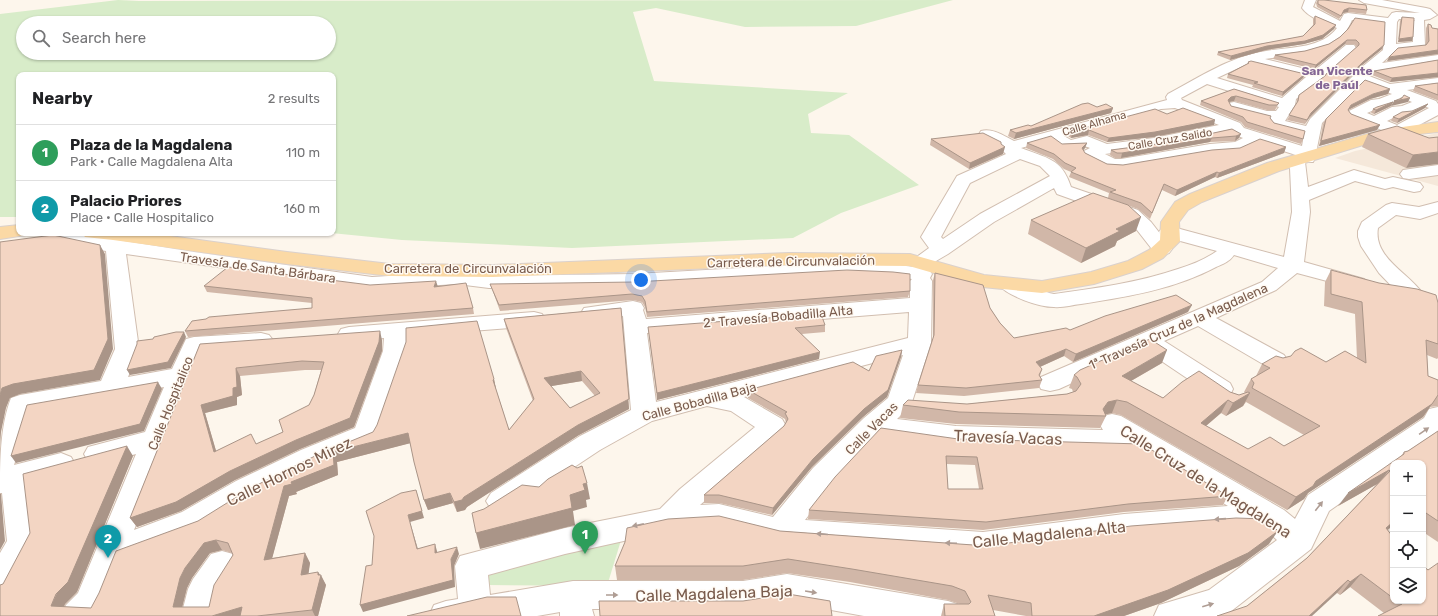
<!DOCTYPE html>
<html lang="en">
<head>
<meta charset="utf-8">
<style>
	body { margin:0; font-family:Rubik,sans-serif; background:#f2f2f2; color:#202124 }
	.controls { position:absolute; right:12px; bottom:12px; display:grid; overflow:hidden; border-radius:8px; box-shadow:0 1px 3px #0004 }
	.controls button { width:36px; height:36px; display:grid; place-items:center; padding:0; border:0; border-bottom:1px solid #e0e0e0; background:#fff; color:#202124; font:20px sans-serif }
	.you { position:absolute; left:641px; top:280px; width:14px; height:14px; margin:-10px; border:3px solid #fff; border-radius:50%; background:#1a73e8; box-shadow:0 0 0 6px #1a73e833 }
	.badge { display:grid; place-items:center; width:26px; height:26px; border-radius:50%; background:#ea580c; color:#fff; font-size:13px; font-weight:700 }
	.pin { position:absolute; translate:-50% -33px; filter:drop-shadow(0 1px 2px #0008) }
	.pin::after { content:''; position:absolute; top:21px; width:14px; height:12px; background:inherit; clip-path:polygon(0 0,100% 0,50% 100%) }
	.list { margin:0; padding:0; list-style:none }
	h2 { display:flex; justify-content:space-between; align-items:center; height:52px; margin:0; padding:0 16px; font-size:17px }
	h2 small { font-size:13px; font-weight:400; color:#757577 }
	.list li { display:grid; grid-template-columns:26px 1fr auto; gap:12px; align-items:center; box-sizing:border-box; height:56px; padding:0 16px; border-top:1px solid #e0e0e0 }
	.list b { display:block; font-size:15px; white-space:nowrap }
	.list p { margin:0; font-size:13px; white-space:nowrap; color:#757577 }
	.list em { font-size:13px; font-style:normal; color:#757577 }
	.icon { flex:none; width:22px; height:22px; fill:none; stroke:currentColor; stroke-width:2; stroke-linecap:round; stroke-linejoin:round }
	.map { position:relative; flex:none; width:1438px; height:616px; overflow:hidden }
	.search { position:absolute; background:#fff; box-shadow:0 1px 3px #0004; left:16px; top:16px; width:320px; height:44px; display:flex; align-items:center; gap:10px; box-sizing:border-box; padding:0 14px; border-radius:22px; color:#757577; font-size:15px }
	.panel { position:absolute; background:#fff; box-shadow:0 1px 3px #0004; left:16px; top:72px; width:320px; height:164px; border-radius:8px }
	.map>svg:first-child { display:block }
</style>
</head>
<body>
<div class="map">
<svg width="1438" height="616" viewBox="0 0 1438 616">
	<rect width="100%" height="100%" fill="#fdf6ec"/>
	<polygon fill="#f5e8da" points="1438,133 1438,186 1335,158 1355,151"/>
	<g fill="#d8ecc9" fill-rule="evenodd">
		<path d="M118 0 139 1 953 0 856 26 745 27 656 8 633 12 654 81 848 93 808 114 811 133 849 135 919 185 841 213 793 238 572 248 402 240 331 233H333V75H19V217H0V14ZM23 23H329V53H23Z"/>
		<polygon points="622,537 607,586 487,585 485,571"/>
	</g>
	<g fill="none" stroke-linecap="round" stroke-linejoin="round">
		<defs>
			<g id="minor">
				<path d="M1305 0H1316L1313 7 1340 21 1344 14 1348 13 1388 18 1392 13 1396 12 1420 13 1364 3 1359 0H1382L1426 8 1430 9 1437 15 1430 19 1424 20 1425 45 1423 48 1395 51 1382 63 1438 55V63L1372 73 1369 76 1390 84 1438 78V86L1407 90 1436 101 1438 104V115L1402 134 1397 136 1349 117 1347 114 1349 111 1371 100 1379 99 1392 94 1362 83 1322 123 1315 158 1313 162H1305L1308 187 1354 170 1385 179 1393 177 1420 183 1423 187 1420 191 1414 192 1393 187 1385 189 1355 181 1309 200 1310 212 1304 262 1364 279 1368 283 1364 287 1357 289 1297 273 1276 290 1216 318 1284 355 1288 361 1284 367 1276 369 1268 367 1198 326 1164 341 1230 383 1233 389 1230 395 1221 398 1212 395 1145 350 1059 389 1050 391 1041 389 1038 383 1041 377 1262 282 1278 268 1234 255C1229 262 1223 264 1216 267 1175 289 1127 297 1081 304 1072 305 1062 308 1054 307 1039 307 1007 296 998 284L1002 280C1019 275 1036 291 1054 294 1096 288 1137 283 1178 269 1191 265 1206 259 1217 251L1162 236 1159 232 1162 228 1169 226 1284 257 1292 212 1290 168 1288 161 1290 157 1299 156 1258 143 1238 152 1210 154 1121 169 1106 168 1084 157 1082 154 1084 151 1090 148C1077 142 1065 157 1050 140L1021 148C1046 158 1062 158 1071 187L1138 210 1151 222 1172 249 1169 253 1162 255 1155 253 1137 230 1124 218 1057 194 1054 188 994 222 948 254 924 268 929 270 932 274 930 278 932 281 931 343 912 402 908 408 897 419 956 426 1103 430 1099 423 1103 416 1112 414 1121 416 1284 510 1295 519 1308 495 1424 418 1429 409 1438 407V435L1397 463H1393V466L1329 511 1311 549 1230 612 1220 616H1154L1159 605 1209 590 1277 540 1267 531 1228 530 1124 538 983 558 779 543 719 528 669 531 565 554 488 575 490 595 573 581H743L787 574 948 601 960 605 965 616H864L787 602 743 609H592L594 616H560V612L537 616H429L434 605 446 601 458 599 455 566 460 556 565 528 660 509 680 489 755 427 731 411 707 406 652 421 600 450 511 509 501 513 491 509 486 501 491 493 580 436 631 410 623 316 592 320 584 318 581 313 584 308 633 301 641 303 644 308 643 310 646 319 910 298V281L912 279 892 276 846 274 634 286 489 288 457 284 372 289 126 254 139 349 128 377 172 369 186 339 194 337 261 333 269 335 273 340 269 345 261 347 203 351 134 530 182 512 236 481 301 450 355 428 383 351 384 338 349 341 341 339 338 334 341 329 349 327 534 312 542 314 545 319 542 324 534 326 407 336V351L379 434 375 441 321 464 256 497 204 530 122 560 106 602 99 616H61L66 605 78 593 136 454 98 464 88 461 84 454 88 447 145 432 164 387 31 411 14 465 61 453 71 457 75 464 71 471 29 483 37 542 11 593 0 597V553L7 541 2 493H0C0 462 0 426 11 398L20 395 101 381 115 349 106 251 60 243 53 233H73L194 252 372 277 457 272 489 276 634 274 846 262 892 264 913 267 911 263 914 259 929 248 921 237 957 176 1006 154 1001 149 1002 147 981 137 979 134 981 131C993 128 1004 136 1014 141L1167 100 1166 97 1168 94C1200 77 1229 57 1266 51 1289 47 1321 49 1337 28 1326 23 1309 18 1302 8ZM1399 19 1415 20 1413 22V42L1396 44 1397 22ZM1352 20 1385 25 1383 50 1362 67 1310 119 1306 126 1285 121 1295 105 1296 99 1320 80 1323 79 1324 76 1356 48 1354 45H1346L1314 71 1265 59C1298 54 1338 55 1352 20ZM1249 63 1306 77 1282 98 1217 78ZM1207 84 1279 107 1276 111H1267L1234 102 1229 103 1227 106 1229 109 1271 120 1269 123 1272 126 1304 135 1302 146 1244 128 1240 123 1182 100 1181 98ZM1401 97 1412 102 1402 106 1392 107 1374 116 1367 113C1377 108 1388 106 1399 101ZM1424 106 1429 108 1397 125 1387 121 1399 115 1409 114ZM1175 108 1219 125 1154 138 1107 144 1087 136 1071 140 1064 136 1161 109ZM1231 132 1233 134 1243 138 1235 142 1210 144 1121 159H1115L1105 154 1170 145ZM1020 159 1040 166 1050 176 980 214 943 239 941 237 970 183ZM909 312 908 338 656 402 647 333ZM903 355 888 398 864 418 813 468 773 517 719 504 700 505 782 433 786 426 782 419 744 397ZM879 435 956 446 1139 451 1228 506 1124 514 983 532 805 520 833 484Z"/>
				<polygon points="1438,165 1438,175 1409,179 1403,178 1400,174 1403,170"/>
				<path d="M1438 202V213L1420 219 1396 215 1378 228C1373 258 1409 273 1423 294L1420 299 1412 300 1404 299 1379 273 1361 246 1358 237V231L1362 222 1386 205 1392 203 1419 207Z"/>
				<polygon points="222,551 233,554 238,564 219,594 215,616 181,616 188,589 193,579 211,554"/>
			</g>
			<g id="major">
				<polygon points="1438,122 1438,132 1389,137 1279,171 1202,202 1188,210 1179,222 1180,241 1163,258 1142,269 1094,284 1042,293 982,287 909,266 789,265 493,277 390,276 287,264 113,240 85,237 82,233 148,233 287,252 390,264 493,265 789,253 910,254 984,275 1042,281 1091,272 1128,261 1149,250 1160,240 1161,222 1175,202 1190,194 1267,163 1381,130"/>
				<polygon points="19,225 19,233 27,233 26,235 0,239 0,227"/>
			</g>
		</defs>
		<use href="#minor" stroke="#d1beb0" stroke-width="2"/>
		<use href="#major" stroke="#dad1cd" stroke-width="2"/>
		<use href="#minor" fill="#fff" fill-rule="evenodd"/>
		<use href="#major" fill="#fbd9a5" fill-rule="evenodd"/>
	</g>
	<g fill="#d1b7a8" fill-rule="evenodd">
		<polygon points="1318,0 1367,10 1366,14 1348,12 1343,13 1339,19 1317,7 1316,3"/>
		<polygon points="1315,16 1336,25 1334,29 1322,39 1304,44 1266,50 1230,60 1217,55 1218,52 1303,36 1313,25 1313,19"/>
		<polygon points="1402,17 1412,41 1398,42 1400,21"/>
		<polygon points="1428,24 1432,28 1438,29 1438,54 1387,61 1426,45 1426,28"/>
		<polygon points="1348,29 1382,49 1361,66 1309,118 1305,124 1287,120 1297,104 1297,100 1299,95 1325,76 1357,47 1354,44 1345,44 1314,69 1273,59 1275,55 1305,51 1329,44 1340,37"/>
		<polygon points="1438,60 1438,77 1390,82 1372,75 1374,71"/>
		<polygon points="1248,62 1305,74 1303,78 1282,96 1252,87 1253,85 1227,78 1228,74 1247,64"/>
		<polygon points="1438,83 1438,101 1437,100 1413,91 1415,86"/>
		<polygon points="1234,89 1279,103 1275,110 1267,110 1234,101 1228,102 1231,106 1270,118 1274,123 1303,139 1301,144 1245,127 1241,122 1200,105 1201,101"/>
		<polygon points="1390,89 1388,94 1370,99 1348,110 1351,114 1377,130 1319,146 1323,124 1326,119"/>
		<polygon points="1391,106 1374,114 1371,113 1373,109"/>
		<polygon points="1097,107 1113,108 1111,113 1014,139 1008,136 1010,130 1031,126"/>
		<polygon points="1425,108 1397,123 1391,121 1393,117 1412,111"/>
		<polygon points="1167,114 1214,125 1154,137 1107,142 1088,135 1071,138 1068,136 1069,132"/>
		<polygon points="1232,129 1239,138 1235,141 1210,142 1121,158 1115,158 1110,155 1111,150 1172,142"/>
		<polygon points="1368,134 1429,138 1406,168 1362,147"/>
		<polygon points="931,139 1001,144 1003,154 969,169 930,145"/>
		<polygon points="1027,143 1062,144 1087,143 1085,148 1083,150 1085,153 1107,164 1123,165 1286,147 1284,153 1217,178 1215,177 1175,196 1162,190 1150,219 1138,209 1108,198 1109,193 1069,177 1071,172 1064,169 1053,159 1026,148"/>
		<polygon points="1031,220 1136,231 1117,241 1115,246 1081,263 1028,234"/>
		<path d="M1331 270 1438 303V358L1437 359 1427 355 1428 376 1438 380V406L1430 407 1423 417 1308 493 1304 499 1287 510 1121 415 1112 413 1105 414 1106 416 1100 428 956 424 900 418 903 405 967 404 1067 394 1073 392 1072 389 1069 388 1074 375 1162 363 1131 381 1163 398 1230 392 1239 395 1245 393 1244 392 1251 379 1256 376 1262 364 1283 358 1326 362 1357 358 1355 314 1324 306 1325 282ZM1246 402 1304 435 1284 446 1248 449 1206 426 1221 413 1226 416 1243 406Z"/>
		<polygon points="935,273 990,308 1000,323 1014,338 1070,330 1188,312 1073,362 1064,356 1040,367 1042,369 1040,376 1042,380 1039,388 964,396 916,393 918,385 933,340 933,280"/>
		<polygon points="490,284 910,291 908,297 647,317 645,307 642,302 633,300 500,311 492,289"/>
		<polygon points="370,285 438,287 473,308 474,314 188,337 185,331 312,308 312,303 207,292 204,286"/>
		<path d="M621 308 629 409 579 435 467 507 465 510 457 512 453 503 428 510 424 500 410 443 337 462 338 475 296 492 297 494 289 496 272 558 305 553 310 563 308 574 320 575 326 585 318 616H0L3 584 133 456 77 592 65 604 64 607 91 608 198 521 494 379 496 389 509 430 533 401 506 328 504 319ZM582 381 595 396 570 408 551 386ZM222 550 232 553 233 555 209 607H182L187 588 192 578 210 553Z"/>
		<polygon points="825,325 825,332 802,334 819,359 657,400 648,327"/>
		<path d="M382 340V351L354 427 300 449 235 480 181 511 137 527 130 518 200 344ZM305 370H321L314 395 309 405 283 432 257 444 216 451 205 413 237 405V397L242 395 240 376Z"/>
		<polygon points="902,350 901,357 887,397 863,417 812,467 772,515 719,503 704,503 704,495 784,426 786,423 785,419 748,398 748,390 869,371"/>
		<path d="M881 428 1228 496 1223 505 1124 512 983 530 808 519 809 510ZM946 464 975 465 979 489H948Z"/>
		<polygon points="1438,431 1438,542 1423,532 1423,463 1393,463 1393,525 1388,530 1393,537 1393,601 1423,601 1438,616 1384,613 1350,587 1340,595 1337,593 1247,606 1307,558 1377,484 1338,506 1401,456 1404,452 1408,451"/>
		<polygon points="780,531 987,546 1269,544 1239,566 1161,603 1124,616 1026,616 993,610 995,616 941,616 944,604 961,604 960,604 948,600 850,582 787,573 743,580 617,580 615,566"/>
	</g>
	<g fill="#aa9588">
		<polygon points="1349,8 1348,12 1343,13 1339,19 1344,10"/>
		<polygon points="1336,25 1334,29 1322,39 1304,44 1266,50 1230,60 1231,56 1267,46 1305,41"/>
		<polygon points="1413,37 1412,41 1398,42 1399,39"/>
		<polygon points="1347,40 1345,44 1314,69 1316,65"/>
		<polygon points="1384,45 1382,49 1361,66 1309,118 1305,124 1311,113 1363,62"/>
		<polygon points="1438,50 1438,54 1387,61 1389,57"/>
		<polygon points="1438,73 1438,77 1390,82 1392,78"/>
		<polygon points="1305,74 1303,78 1282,96 1283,92"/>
		<polygon points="1390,89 1388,94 1370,99 1348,110 1351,105 1373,94"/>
		<polygon points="1236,96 1234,101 1229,102 1226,105 1228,100 1231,97"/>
		<polygon points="1410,98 1408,102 1391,106 1394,101"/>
		<polygon points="1393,102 1391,106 1374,114 1376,110"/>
		<polygon points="1428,104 1425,108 1397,123 1399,119"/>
		<polygon points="1113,108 1111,113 1014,139 1016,133"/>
		<polygon points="1215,120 1214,125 1154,137 1107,142 1109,138"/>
		<polygon points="1380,125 1377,130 1319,146 1321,141"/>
		<polygon points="1089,130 1088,135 1071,138 1072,134"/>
		<polygon points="1241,134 1239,138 1235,141 1236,136"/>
		<polygon points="1212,138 1210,142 1121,158 1122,153"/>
		<polygon points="1087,143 1085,148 1081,153 1082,148"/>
		<polygon points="1005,147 1003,154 969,169 970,163"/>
		<polygon points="1286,147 1284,153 1217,178 1219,173"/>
		<polygon points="1438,152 1438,164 1406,168 1413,155"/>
		<polygon points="1217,172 1215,177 1175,196 1177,190"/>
		<polygon points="1141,217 1136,231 1117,241 1115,246 1081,263 1086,248 1116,229"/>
		<polygon points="100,245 105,254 113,349 100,380 20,394 10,398 6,408 1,432 0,446 0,395 2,388"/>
		<polygon points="436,281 438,287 434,287"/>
		<polygon points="1192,305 1188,312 1073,362 1076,354"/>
		<polygon points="621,308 629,409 579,435 467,507 465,510 457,512 454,502 464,497 578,425 629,399"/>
		<polygon points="380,331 382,340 382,351 354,427 300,449 235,480 181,511 137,527 130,518 296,440"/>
		<polygon points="184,332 186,337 171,368 130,375 127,370"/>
		<polygon points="1066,349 1064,356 1033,370 1036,362"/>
		<polygon points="902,350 901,357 887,397 863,417 812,467 772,515 773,508"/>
		<polygon points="1167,350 1162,363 1117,389 1122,376"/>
		<polygon points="820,352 819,359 657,400 657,393"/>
		<polygon points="236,368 240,376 242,395 237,397 237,405 205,413 219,461 214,452 201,405 233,388"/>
		<polygon points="581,371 582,381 546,387 544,378"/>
		<polygon points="494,379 496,389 495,389 493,380"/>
		<polygon points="158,382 162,389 144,431 16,463 11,456"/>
		<polygon points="1250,393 1243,406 1226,416 1233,403"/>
		<polygon points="1117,400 1112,413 1103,415 1103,409 1108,402"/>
		<polygon points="1228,400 1221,413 1194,436 1201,423"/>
		<polygon points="1432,404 1423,417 1308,493 1304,499 1287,510 1296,497 1316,481"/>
		<polygon points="408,433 411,443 337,462 338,475 296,492 297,494 289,496 269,570 264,560 284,486 291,482 333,452"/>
		<polygon points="127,446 133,456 77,592 65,604 60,616 51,606"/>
		<polygon points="1389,470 1379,483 1338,506 1348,493"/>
		<polygon points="587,483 590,499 586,500 587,507 573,511 575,525 480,549 476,533 570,495 583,484"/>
		<polygon points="416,490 424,518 410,522 420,556 417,549 408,515"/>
		<polygon points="450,493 453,503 428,510 424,500"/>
		<polygon points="0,494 1,494 5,541 0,550"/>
		<polygon points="1393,522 1393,525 1375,541 1386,528"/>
		<polygon points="1278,531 1269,544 1239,566 1161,603 1124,616 1094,616"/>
		<polygon points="216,540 222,550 210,553 192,578 187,588 180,616 173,607 180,578 185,568 204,543"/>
		<polygon points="435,544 437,551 438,560 435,553"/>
		<polygon points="457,547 459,554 454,566 455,587 363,612 360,605 451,559"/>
		<polygon points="305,553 310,563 307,585 301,575"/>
		<polygon points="318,572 321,576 321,575 326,585 318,616 315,616 312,610"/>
		<polygon points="1361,574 1350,587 1340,595 1350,582"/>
		<polygon points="1348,580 1337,593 1312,616 1309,616"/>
		<polygon points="242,607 247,616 212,616"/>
	</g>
	<g fill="#f3d5c3" stroke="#aa9588" fill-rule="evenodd">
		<polygon points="1318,0 1324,0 1366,5 1367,10 1349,8 1344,10 1341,16 1318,4"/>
		<polygon points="1315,16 1336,25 1323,35 1305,41 1267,46 1231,56 1218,52 1303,36 1315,24"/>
		<polygon points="1402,17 1414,18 1413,37 1399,39"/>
		<polygon points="1355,18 1385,22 1384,45 1363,62 1311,113 1307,120 1289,115 1298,101 1299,95 1325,76 1327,73 1359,45 1359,43 1356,40 1347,40 1316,65 1275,55 1305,51 1329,44 1340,37 1348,29"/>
		<polygon points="1428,24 1431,25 1432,28 1438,29 1438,50 1389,57 1398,48 1426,45 1429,41"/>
		<polygon points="1438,60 1438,73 1392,78 1374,71"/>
		<polygon points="1251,61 1305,74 1283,92 1254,83 1258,82 1228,74 1249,63 1248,62"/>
		<polygon points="1365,80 1390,89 1373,94 1351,105 1348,110 1351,114 1380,125 1321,141 1326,119"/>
		<polygon points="1438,83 1438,95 1415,86"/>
		<polygon points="1234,89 1279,103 1277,105 1269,105 1236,96 1231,97 1228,100 1231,106 1271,116 1270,118 1274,123 1305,131 1303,139 1247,122 1243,117 1201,101"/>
		<polygon points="1404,95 1410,98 1394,101 1402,98"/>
		<polygon points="1393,102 1376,110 1373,109 1377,107"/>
		<polygon points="1088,103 1097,107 1106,104 1113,108 1016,133 1010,130 1028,125 1031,126 1082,104"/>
		<polygon points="1428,104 1399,119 1393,117 1402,112 1412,111"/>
		<polygon points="1183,108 1215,120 1155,132 1109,138 1089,130 1072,134 1069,132 1155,109 1167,114"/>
		<polygon points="1397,126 1429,138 1438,137 1438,152 1413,155 1368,134"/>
		<polygon points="1232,129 1241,134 1236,136 1212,138 1122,153 1117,153 1111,150 1172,142"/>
		<polygon points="983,133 1001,142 1001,144 1005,147 970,163 931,139"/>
		<polygon points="1051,136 1062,144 1087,143 1082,148 1085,153 1107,164 1123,165 1212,150 1240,148 1260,139 1286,147 1219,173 1217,172 1177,190 1164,184 1152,213 1141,203 1110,192 1116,190 1071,172 1076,168 1065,163 1054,154 1027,143"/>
		<polygon points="1093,193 1128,205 1141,217 1116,229 1120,231 1086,248 1031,220"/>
		<polygon points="53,235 100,245 108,339 94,370 13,384 2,388 0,395 0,242"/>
		<polygon points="228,267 370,285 436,281 434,287 466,283 473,308 185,331 192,321 206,319 209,317 312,308 312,298 204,286"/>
		<polygon points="847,270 893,272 910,274 910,291 647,312 645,301 642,296 632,294 499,305 490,284 634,282"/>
		<polygon points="1331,270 1379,283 1417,289 1436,295 1438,303 1438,344 1426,340 1428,376 1438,380 1438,395 1432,404 1316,481 1313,486 1296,497 1127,402 1117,400 1108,402 1103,409 1106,416 959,412 903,405 908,400 967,404 1067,394 1076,391 1081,384 1077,377 1074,375 1080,370 1150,339 1167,350 1122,376 1163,398 1182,382 1199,371 1230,392 1239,395 1248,392 1250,393 1233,403 1228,400 1201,423 1248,449 1270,437 1284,446 1320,426 1252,388 1254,383 1251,379 1270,368 1262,364 1276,356 1283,358 1291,356 1295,351 1301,348 1326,362 1345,351 1366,363 1362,302 1331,294"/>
		<polygon points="935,273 983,285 990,308 1000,323 1014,338 1066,328 1070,330 1105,316 1176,295 1192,305 1076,354 1066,349 1036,362 1042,369 1039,375 1042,380 966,388 918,385 934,335"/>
		<path d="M621 308 629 399 578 425 464 497 462 500 454 502 450 493 424 500 414 462 408 433 333 452 334 465 291 482 292 484 284 486 264 560 305 553 301 575 318 572V575H321L312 610 257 616H240L242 607 212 616H0V585L3 584 30 533 23 474 127 446 68 582 56 594 51 606 91 608 99 593 116 551 198 521 251 488 317 455 373 432 377 425 406 342V328L477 321 494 379 493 380 509 430 534 399 504 319ZM581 371 600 393 570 408 544 378ZM216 540 228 543 233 555 214 585 209 607H173L180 578 185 568 204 543Z"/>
		<polygon points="821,314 825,325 795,328 820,352 657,393 648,327"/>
		<path d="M380 331 379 342 350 418 296 440 230 471 176 502 130 518 200 344ZM302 361 324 362 314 395 309 405 279 420 283 432 256 444 251 434 214 452 201 405 233 396V388L237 387 236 368Z"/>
		<polygon points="176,332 184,332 168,362 127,370 137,344 137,341 153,339 154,337"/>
		<polygon points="902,350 888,390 864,409 813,459 773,508 719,495 704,495 784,426 788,419 785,413 787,412 748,390 853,362 869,371 876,356"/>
		<polygon points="158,382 140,424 11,456 27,405"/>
		<path d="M881 428 958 439 1142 444 1228 496 1128 504 986 522 809 510 835 477ZM946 456 977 457 983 489H948Z"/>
		<polygon points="1438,431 1438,521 1423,511 1423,463 1393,463 1393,522 1386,528 1393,537 1393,598 1361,574 1350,582 1348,580 1309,616 1217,616 1247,606 1307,558 1390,471 1389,470 1348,493 1404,454 1404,452 1408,451"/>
		<polygon points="572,465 577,468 582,466 587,483 583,484 585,490 570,495 572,508 476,533 472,513 484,509 522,485 539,487 548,479"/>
		<polygon points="416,490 422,511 408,515 417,549 435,544 435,553 457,547 451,559 453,580 360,605 366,566 372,565 374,536 366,511 401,493"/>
		<polygon points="719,516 780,531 987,546 1131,526 1236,518 1266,519 1278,531 1248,553 1168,590 1094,616 1032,616 1031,603 988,595 995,616 945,616 944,604 969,604 971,602 965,591 952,586 852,569 788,559 743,566 615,566 625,542 627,528 668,519"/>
		<polygon points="1438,563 1438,616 1378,616 1402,604 1398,601 1423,601 1423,566 1428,570"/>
		<polygon points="788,594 830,601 832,616 600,616 599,601 743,601"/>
		<polygon points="487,597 516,597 521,616 407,616"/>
	</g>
	<defs><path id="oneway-solid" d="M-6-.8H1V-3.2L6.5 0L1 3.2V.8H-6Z"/></defs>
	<g fill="#af9d94">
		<use href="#oneway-solid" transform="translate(1424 431) rotate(-35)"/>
		<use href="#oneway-solid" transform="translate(1319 506) rotate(-52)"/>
		<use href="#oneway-solid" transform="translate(1220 519) rotate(176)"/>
		<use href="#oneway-solid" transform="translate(638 525) rotate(168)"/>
		<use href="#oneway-solid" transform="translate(822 534) rotate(-175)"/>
		<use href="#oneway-solid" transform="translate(951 543) rotate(-177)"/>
		<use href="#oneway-solid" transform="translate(811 592) rotate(9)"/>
		<use href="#oneway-solid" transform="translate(612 595)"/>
		<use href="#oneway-solid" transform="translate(1208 605) rotate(-16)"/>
	</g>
	<g text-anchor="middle" stroke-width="3" stroke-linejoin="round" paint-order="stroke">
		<g font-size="11" fill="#7a5c4d" stroke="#fffaf3">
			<text transform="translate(1094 123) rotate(-16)" y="4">Calle Alhama</text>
			<text transform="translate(1170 139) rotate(-10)" y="4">Calle Cruz Salido</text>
		</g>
		<g font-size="12" font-weight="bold" fill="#846695" stroke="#fffaf3">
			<text x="1337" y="75">San Vicente<tspan x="1337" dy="14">de Paúl</tspan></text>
		</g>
		<g font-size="13" fill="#7a5c4d" stroke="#fffaf3">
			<text transform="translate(791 261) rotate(-1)" y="5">Carretera de Circunvalación</text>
			<text transform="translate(258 267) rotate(8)" y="5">Travesía de Santa Bárbara</text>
			<text x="468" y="273">Carretera de Circunvalación</text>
			<text transform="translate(778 316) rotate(-5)" y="5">2ª Travesía Bobadilla Alta</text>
			<text transform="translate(1178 326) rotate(-24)" y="5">1ª Travesía Cruz de la Magdalena</text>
			<text transform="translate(699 401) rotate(-15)" y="5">Calle Bobadilla Baja</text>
			<text transform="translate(170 403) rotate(-68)" y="5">Calle Hospitalico</text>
			<text transform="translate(871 428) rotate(-45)" y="5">Calle Vacas</text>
		</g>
		<g font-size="16" fill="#7a5c4d" stroke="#fffaf3">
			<text transform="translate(1008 437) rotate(2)" y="6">Travesía Vacas</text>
			<text transform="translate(289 471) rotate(-26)" y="6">Calle Hornos Mirez</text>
			<text transform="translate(1206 481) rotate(32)" y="6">Calle Cruz de la Magdalena</text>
			<text transform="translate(1049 534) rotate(-6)" y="6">Calle Magdalena Alta</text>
			<text transform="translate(714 593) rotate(-2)" y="6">Calle Magdalena Baja</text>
		</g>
	</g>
</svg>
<div class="controls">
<button>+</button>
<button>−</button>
<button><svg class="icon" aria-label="locate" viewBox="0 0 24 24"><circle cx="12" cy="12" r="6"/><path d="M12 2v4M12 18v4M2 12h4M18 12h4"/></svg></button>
<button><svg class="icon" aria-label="layers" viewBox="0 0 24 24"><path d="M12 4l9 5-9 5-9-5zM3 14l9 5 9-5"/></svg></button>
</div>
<div class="you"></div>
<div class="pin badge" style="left:585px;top:554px;background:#2e9e5b">1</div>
<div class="pin badge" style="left:108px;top:558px;background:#0f9aa8">2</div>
<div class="search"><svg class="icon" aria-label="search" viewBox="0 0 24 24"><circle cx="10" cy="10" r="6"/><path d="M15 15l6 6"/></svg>Search here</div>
<section class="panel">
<h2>Nearby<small>2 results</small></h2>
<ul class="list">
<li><span class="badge" style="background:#2e9e5b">1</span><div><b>Plaza de la Magdalena</b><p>Park · Calle Magdalena Alta</p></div><em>110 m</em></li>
<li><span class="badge" style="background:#0f9aa8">2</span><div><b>Palacio Priores</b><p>Place · Calle Hospitalico</p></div><em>160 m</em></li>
</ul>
</section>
</div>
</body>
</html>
